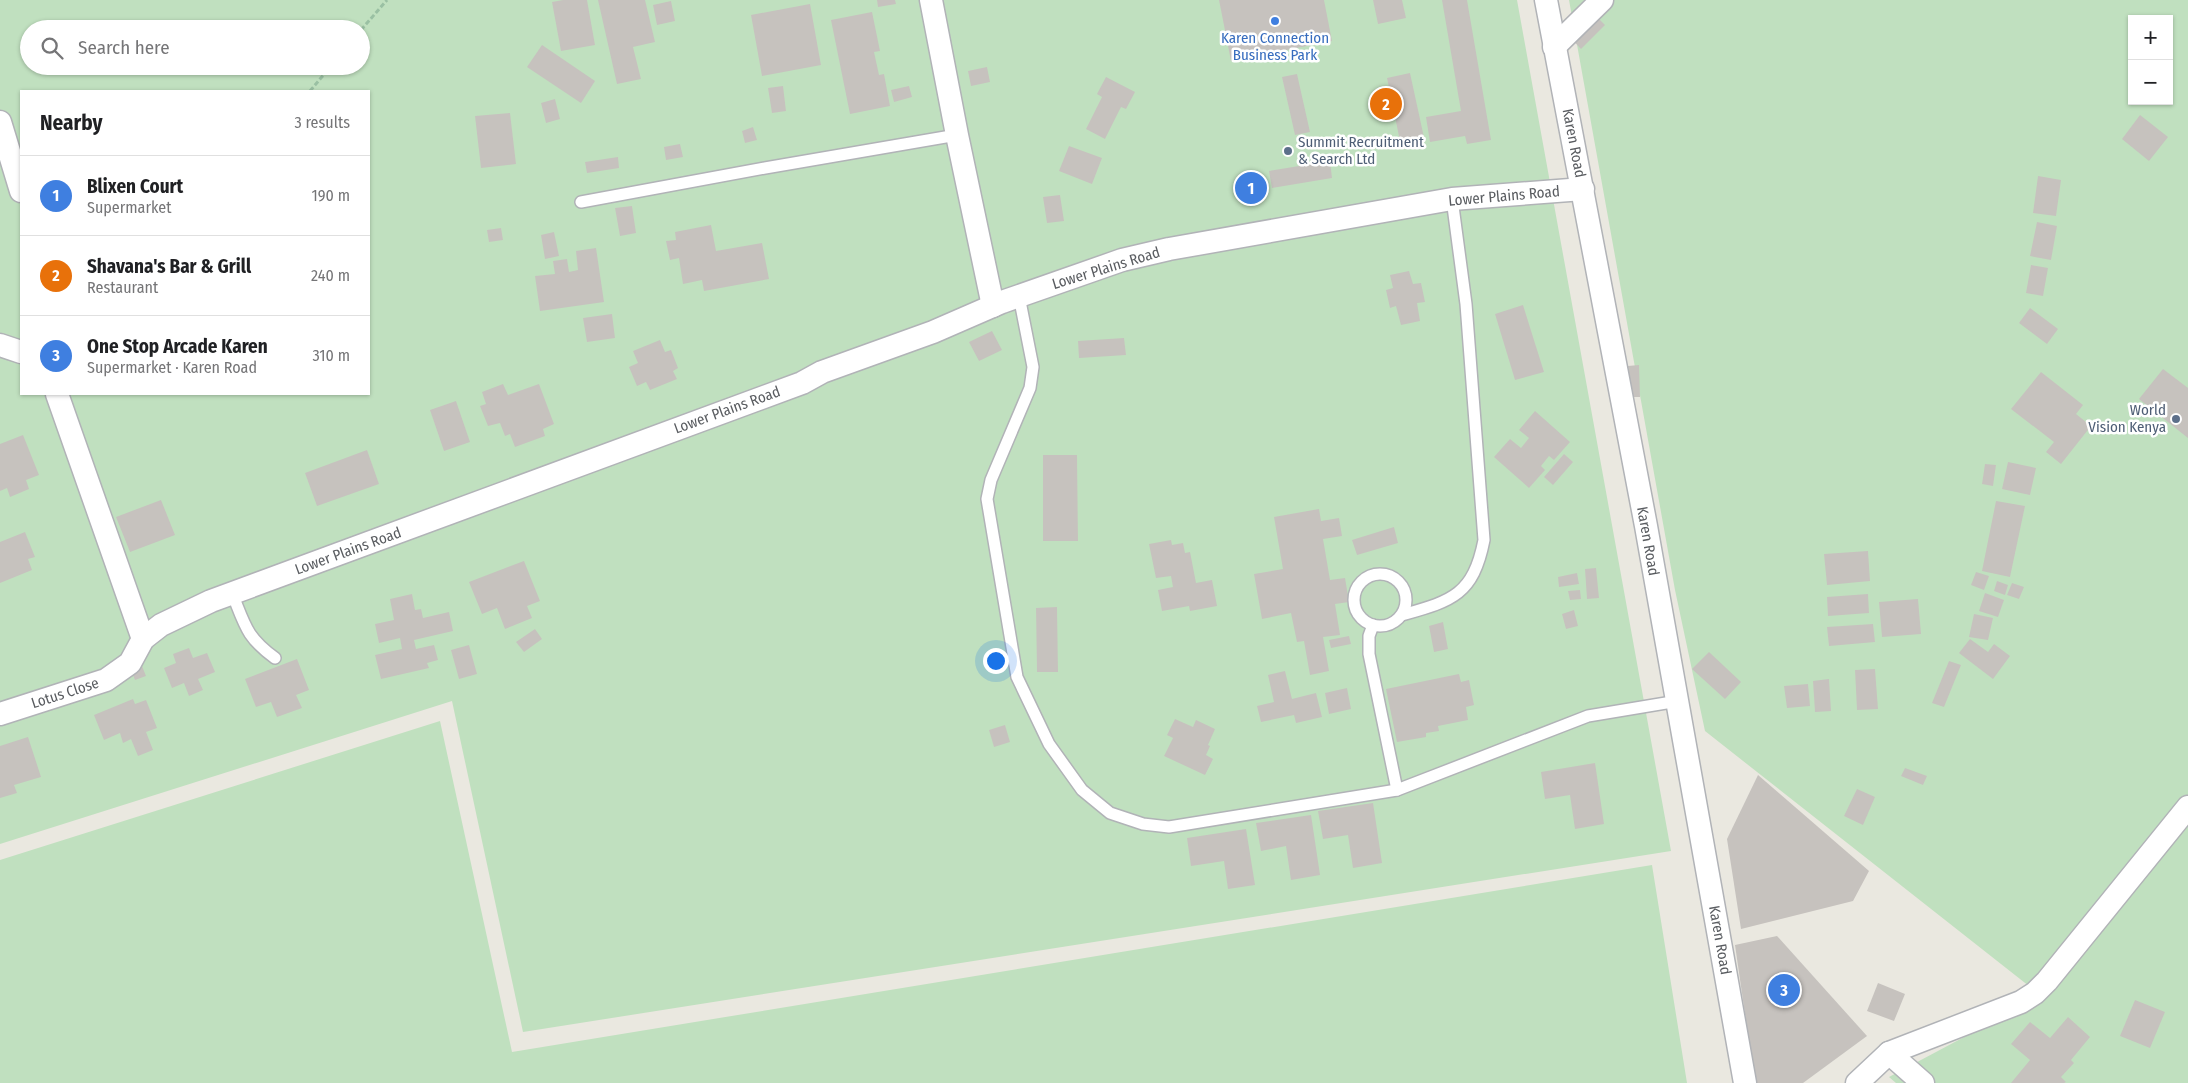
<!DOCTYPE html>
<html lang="en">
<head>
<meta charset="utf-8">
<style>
	body { margin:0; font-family:"Fira Sans Condensed",sans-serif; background:#f2f2f2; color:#202124 }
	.controls { position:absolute; right:15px; top:15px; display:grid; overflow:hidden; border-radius:0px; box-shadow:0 1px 4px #0004 }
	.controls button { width:45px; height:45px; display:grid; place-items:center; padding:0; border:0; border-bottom:1px solid #e0e0e0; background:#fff; color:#202124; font:25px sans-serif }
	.you { position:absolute; left:995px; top:660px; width:18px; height:18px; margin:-12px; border:4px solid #fff; border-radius:50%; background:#1a73e8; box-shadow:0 0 0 8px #1a73e833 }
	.badge { display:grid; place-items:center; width:32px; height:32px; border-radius:50%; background:#d5433b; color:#fff; font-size:16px; font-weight:700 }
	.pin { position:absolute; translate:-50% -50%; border:2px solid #fff; box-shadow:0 1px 5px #0006 }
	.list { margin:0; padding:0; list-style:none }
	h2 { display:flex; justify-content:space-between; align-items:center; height:65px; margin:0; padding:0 20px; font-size:21px }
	h2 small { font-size:16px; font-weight:400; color:#757577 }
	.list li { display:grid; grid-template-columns:32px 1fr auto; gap:15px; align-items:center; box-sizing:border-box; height:80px; padding:0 20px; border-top:1px solid #e0e0e0 }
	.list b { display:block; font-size:19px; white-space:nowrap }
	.list p { margin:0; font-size:16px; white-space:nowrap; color:#757577 }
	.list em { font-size:16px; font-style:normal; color:#757577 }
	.icon { flex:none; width:28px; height:28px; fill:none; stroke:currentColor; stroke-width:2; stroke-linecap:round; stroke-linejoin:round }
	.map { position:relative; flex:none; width:2188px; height:1083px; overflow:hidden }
	.search { position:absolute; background:#fff; box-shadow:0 1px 4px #0004; left:20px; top:20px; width:350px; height:55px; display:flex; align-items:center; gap:12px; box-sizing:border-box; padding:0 18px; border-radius:28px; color:#757577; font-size:19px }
	.panel { position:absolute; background:#fff; box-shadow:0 1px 4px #0004; left:20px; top:90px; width:350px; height:305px; border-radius:0px }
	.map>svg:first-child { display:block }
</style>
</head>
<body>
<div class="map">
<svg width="2188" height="1083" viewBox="0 0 2188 1083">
	<rect width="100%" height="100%" fill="#eae8e0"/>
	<g fill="#c0e0bf" fill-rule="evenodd">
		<path d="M0 0H1517L1671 851 523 1032 452 701 0 844ZM29 29H361V66H29ZM21 91H369V394H21Z"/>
		<path d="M1569 0H2188V1083H1896L1889 1077 1983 1027 2044 998 1705 731 1675 590ZM2132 19H2169V101H2132Z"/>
		<polygon points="440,721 512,1052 1652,865 1687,1083 0,1083 0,860"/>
	</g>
	<g fill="#c6c2be">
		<polygon points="563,0 587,0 595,45 561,51 552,2"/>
		<polygon points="598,0 645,0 655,42 633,47 641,79 617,84"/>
		<polygon points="877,0 895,0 896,4 878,7"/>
		<polygon points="1219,0 1324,0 1332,41 1231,61"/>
		<polygon points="1373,0 1402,0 1406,18 1378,24"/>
		<polygon points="1442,0 1467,0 1491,140 1467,144 1465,136 1430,142 1426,117 1461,111"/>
		<polygon points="671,1 675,21 657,25 653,5"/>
		<polygon points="810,4 821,65 762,76 751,15"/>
		<polygon points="872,12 880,51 874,52 879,75 884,74 890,106 850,114 831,20"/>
		<polygon points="1593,13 1605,25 1581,49 1569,36"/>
		<polygon points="542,45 595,81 581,103 527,67"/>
		<polygon points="987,67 990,82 971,86 968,71"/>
		<polygon points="1410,73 1425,142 1401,146 1387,78"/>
		<polygon points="1297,74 1310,132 1295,135 1282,77"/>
		<polygon points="1106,77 1135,92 1126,109 1121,107 1105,139 1086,129 1102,97 1097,94"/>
		<polygon points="783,86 786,111 772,113 768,88"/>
		<polygon points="909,86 912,97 894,102 891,90"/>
		<polygon points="555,99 560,119 546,123 541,103"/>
		<polygon points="510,113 516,164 481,168 475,116"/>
		<polygon points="2140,115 2168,137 2149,161 2122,139"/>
		<polygon points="753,127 757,140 745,143 742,131"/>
		<polygon points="680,144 683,157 666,160 664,147"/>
		<polygon points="1069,146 1102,158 1092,184 1059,171"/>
		<polygon points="618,157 619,168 587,173 585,162"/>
		<polygon points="1330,161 1332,178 1272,188 1269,171"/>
		<polygon points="2038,176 2061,180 2056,216 2033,213"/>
		<polygon points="1060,195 1064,221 1047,223 1043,197"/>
		<polygon points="632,206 636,233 620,236 615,208"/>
		<polygon points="2037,222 2057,226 2051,260 2030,256"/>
		<polygon points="711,225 716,251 762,243 769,279 704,291 702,280 683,284 679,258 670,260 666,241 676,240 675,232"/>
		<polygon points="501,228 503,240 489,242 487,230"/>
		<polygon points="554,232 559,256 545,259 541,235"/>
		<polygon points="596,248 604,302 540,311 535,276 555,274 553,261 567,259 569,272 578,270 576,251"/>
		<polygon points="2031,265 2048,268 2043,296 2026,293"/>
		<polygon points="1409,271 1413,284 1421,283 1425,302 1417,303 1420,321 1401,325 1396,306 1390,308 1386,290 1393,288 1390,275"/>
		<polygon points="1523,305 1544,372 1515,380 1495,314"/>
		<polygon points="2030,308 2058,329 2047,344 2019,323"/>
		<polygon points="612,314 615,338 587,342 583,318"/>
		<polygon points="992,331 1002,350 979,361 969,342"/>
		<polygon points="1124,338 1126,355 1079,358 1078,341"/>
		<polygon points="660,340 665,352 671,350 678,368 673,371 677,379 650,390 646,382 637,386 629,367 638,363 633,351"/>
		<polygon points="1639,365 1640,397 1630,397 1628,366"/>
		<polygon points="2163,369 2188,388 2188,438 2139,399"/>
		<polygon points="2041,372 2083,405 2076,414 2091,426 2061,464 2046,452 2054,442 2011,409"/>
		<polygon points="503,384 508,395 539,384 554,424 543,429 545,436 515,447 510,434 505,436 500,423 488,426 480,406 486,404 482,392"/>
		<polygon points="456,401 470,442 444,451 430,410"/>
		<polygon points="1535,411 1570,442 1554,460 1549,456 1541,466 1545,470 1529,488 1494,457 1510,439 1521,448 1529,438 1519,430"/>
		<polygon points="23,435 39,475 26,480 29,489 10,497 7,488 0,491 0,444"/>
		<polygon points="367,450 379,484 317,506 305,473"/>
		<polygon points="1564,454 1573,462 1553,485 1544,477"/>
		<polygon points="1043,455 1077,455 1078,541 1043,541"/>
		<polygon points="2008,462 2036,468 2030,495 2002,489"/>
		<polygon points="1985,464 1996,465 1993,486 1982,484"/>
		<polygon points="161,500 175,535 130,552 116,517"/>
		<polygon points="1996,501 2025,506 2010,577 1982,571"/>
		<polygon points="1319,509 1321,521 1339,518 1342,536 1323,539 1330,580 1345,578 1349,602 1335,604 1340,635 1323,637 1329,671 1310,675 1304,641 1297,642 1291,613 1262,619 1254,574 1283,569 1274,517"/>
		<polygon points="1394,527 1398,543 1357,555 1352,540"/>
		<polygon points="25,532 35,557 28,559 32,570 0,583 0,542"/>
		<polygon points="1171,540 1172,545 1183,543 1185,553 1190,552 1196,583 1212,580 1217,606 1190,611 1189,606 1162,611 1158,590 1173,587 1171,576 1156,578 1149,544"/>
		<polygon points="1868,551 1870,581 1827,585 1824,554"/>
		<polygon points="524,561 540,601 527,606 532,618 505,629 497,608 482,614 469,582"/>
		<polygon points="1596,568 1599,598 1587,599 1585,569"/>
		<polygon points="1976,572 1989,576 1984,590 1971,585"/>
		<polygon points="1577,573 1579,584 1559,587 1558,577"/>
		<polygon points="1997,581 2008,585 2005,595 1994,591"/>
		<polygon points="2012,583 2024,587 2019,599 2007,595"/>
		<polygon points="1580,590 1581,599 1570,600 1568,591"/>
		<polygon points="1985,593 2004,600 1998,617 1979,611"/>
		<polygon points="412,594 415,610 421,609 423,618 449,612 453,631 414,640 416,649 434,645 438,660 427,663 429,668 381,679 375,655 402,649 400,638 379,643 375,624 394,620 390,599"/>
		<polygon points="1868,594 1869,613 1828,616 1827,597"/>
		<polygon points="1918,599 1921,634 1882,637 1879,602"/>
		<polygon points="1057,607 1058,672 1037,672 1036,608"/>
		<polygon points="1574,610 1578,626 1566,629 1562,614"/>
		<polygon points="1974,614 1993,618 1988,640 1969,637"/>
		<polygon points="1443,622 1448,649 1434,652 1429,626"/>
		<polygon points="1873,624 1875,642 1829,646 1827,627"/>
		<polygon points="535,629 542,639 524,652 516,642"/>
		<polygon points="1349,636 1351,644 1331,648 1329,640"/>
		<polygon points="1970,639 1988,652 1994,644 2010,656 1993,679 1959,653"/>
		<polygon points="469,645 477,674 459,679 451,650"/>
		<polygon points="189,648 193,658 207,653 215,672 198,679 203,690 189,696 184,683 172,688 164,668 176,663 173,654"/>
		<polygon points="1709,652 1741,682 1725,699 1692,669"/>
		<polygon points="297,659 309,690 296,695 302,708 277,717 271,702 256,707 245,679"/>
		<polygon points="1949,661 1961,665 1944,707 1932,703"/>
		<polygon points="142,666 146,676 135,680 131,670"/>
		<polygon points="1875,669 1878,709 1857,710 1855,670"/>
		<polygon points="1285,671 1292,699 1316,693 1322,717 1296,723 1294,715 1261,722 1257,706 1274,702 1268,675"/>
		<polygon points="1459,674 1461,682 1469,680 1474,705 1466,707 1468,720 1438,726 1439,731 1426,733 1426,737 1397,742 1386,689"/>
		<polygon points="1829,679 1831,711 1815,712 1813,681"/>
		<polygon points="1808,684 1810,706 1787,708 1784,686"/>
		<polygon points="1347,688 1351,709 1329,714 1325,693"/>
		<polygon points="133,699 135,704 146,700 157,728 146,732 153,750 138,756 131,739 123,743 120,733 104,740 94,715"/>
		<polygon points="1175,719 1193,727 1196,720 1215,729 1208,745 1210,746 1206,755 1213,759 1205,775 1164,756 1173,738 1167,735"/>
		<polygon points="1005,725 1010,742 994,747 989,730"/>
		<polygon points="28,737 41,777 14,785 17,793 0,798 0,746"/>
		<polygon points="1595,763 1604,824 1575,829 1570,795 1545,799 1541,772"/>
		<polygon points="1905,768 1927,776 1923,785 1901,776"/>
		<polygon points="1758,775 1869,871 1853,901 1741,929 1727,839"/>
		<polygon points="1857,789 1875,797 1863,825 1844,816"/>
		<polygon points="1373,803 1382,863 1353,868 1348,835 1323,839 1318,811"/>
		<polygon points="1311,815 1320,875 1291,880 1286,846 1261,851 1256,823"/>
		<polygon points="1246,829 1255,885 1228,889 1224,861 1191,866 1187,838"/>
		<polygon points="1777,936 1867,1036 1803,1083 1755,1083 1735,945"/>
		<polygon points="1878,983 1905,994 1894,1021 1867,1011"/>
		<polygon points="2135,1000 2165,1012 2150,1048 2120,1036"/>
		<polygon points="2068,1017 2090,1037 2071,1060 2074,1063 2061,1077 2066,1082 2064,1083 2011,1083 2030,1060 2011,1044 2030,1022 2050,1038"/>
	</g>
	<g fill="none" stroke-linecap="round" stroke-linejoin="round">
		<defs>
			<g id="lane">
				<polyline points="581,202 765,168 957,135"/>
				<polyline points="1019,296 1033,367 1030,388 991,480 987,499 1017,677 1049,744 1082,790 1110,813 1143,824 1169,827 1397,790 1588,716 1678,701"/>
				<circle cx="1380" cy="600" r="26"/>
				<path d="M232 593C245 625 246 637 275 658"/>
				<path d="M1402 615C1451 601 1473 596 1484 540L1466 304 1452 199"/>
				<polyline points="1373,625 1369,636 1369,654 1397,790"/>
			</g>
			<g id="street">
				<polyline points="931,0 957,135 993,306"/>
				<polyline points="1546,0 1646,526 1745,1083"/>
				<polyline points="1554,47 1602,0"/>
				<polyline points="0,122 21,191"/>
				<polyline points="0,345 21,352"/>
				<polyline points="57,394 143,639"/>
				<polyline points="0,714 106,680 130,663 143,639 161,625 211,601 802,383 822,372 933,332 1002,302 1122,260 1169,249 1452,199 1583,189"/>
				<polyline points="1889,1053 1923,1083"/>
				<polyline points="1857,1083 1889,1053 2021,1002 2035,993 2047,981 2188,807"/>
			</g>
		</defs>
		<use href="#lane" stroke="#b1b3b7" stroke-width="14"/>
		<use href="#street" stroke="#b1b3b7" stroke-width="25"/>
		<g stroke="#9ac0a3" stroke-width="3" stroke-dasharray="5 2.5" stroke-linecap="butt">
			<polyline points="361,30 387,0"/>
			<polyline points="310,91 331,66"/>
		</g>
		<use href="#lane" stroke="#fff" stroke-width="11"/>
		<use href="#street" stroke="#fff" stroke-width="22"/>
	</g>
	<circle fill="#3f7fe0" stroke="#fff" stroke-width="2" cx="1275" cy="21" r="5"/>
	<g fill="#5c6f8a" stroke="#fff" stroke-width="2">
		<circle cx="1288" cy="151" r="5"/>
		<circle cx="2176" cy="419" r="5"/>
	</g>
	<g text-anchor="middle" stroke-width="5" stroke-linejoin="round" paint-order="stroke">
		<g font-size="15" fill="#366cbe" stroke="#fff">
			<text x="1275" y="43">Karen Connection<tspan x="1275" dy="17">Business Park</tspan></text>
		</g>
		<g font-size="15" fill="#4e5e75" stroke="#fff" text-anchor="start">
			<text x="1298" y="147">Summit Recruitment<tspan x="1298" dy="17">&amp; Search Ltd</tspan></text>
			<text x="2166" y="415" text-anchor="end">World<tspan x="2166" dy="17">Vision Kenya</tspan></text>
		</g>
		<g font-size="15" fill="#595c60" stroke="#fff">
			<text transform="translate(1574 143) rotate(79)" y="5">Karen Road</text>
			<text transform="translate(1504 196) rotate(-5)" y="5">Lower Plains Road</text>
			<text transform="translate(1106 268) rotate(-17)" y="5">Lower Plains Road</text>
			<text transform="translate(727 410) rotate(-20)" y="5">Lower Plains Road</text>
			<text transform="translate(1648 541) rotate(80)" y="5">Karen Road</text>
			<text transform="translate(348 551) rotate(-20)" y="5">Lower Plains Road</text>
			<text transform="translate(65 693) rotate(-18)" y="5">Lotus Close</text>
			<text transform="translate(1720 940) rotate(80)" y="5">Karen Road</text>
		</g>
	</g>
</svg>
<div class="controls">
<button>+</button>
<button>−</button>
</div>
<div class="you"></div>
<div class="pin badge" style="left:1251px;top:188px;background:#3f7fe0">1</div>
<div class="pin badge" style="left:1386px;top:104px;background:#e8710a">2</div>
<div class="pin badge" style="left:1784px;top:990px;background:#3f7fe0">3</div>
<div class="search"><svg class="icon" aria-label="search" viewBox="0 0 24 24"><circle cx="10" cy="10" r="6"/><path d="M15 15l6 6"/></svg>Search here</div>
<section class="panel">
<h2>Nearby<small>3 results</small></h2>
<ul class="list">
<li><span class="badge" style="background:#3f7fe0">1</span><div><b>Blixen Court</b><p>Supermarket</p></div><em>190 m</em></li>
<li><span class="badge" style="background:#e8710a">2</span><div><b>Shavana's Bar &amp; Grill</b><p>Restaurant</p></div><em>240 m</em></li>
<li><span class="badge" style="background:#3f7fe0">3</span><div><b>One Stop Arcade Karen</b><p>Supermarket · Karen Road</p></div><em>310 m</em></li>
</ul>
</section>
</div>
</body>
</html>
